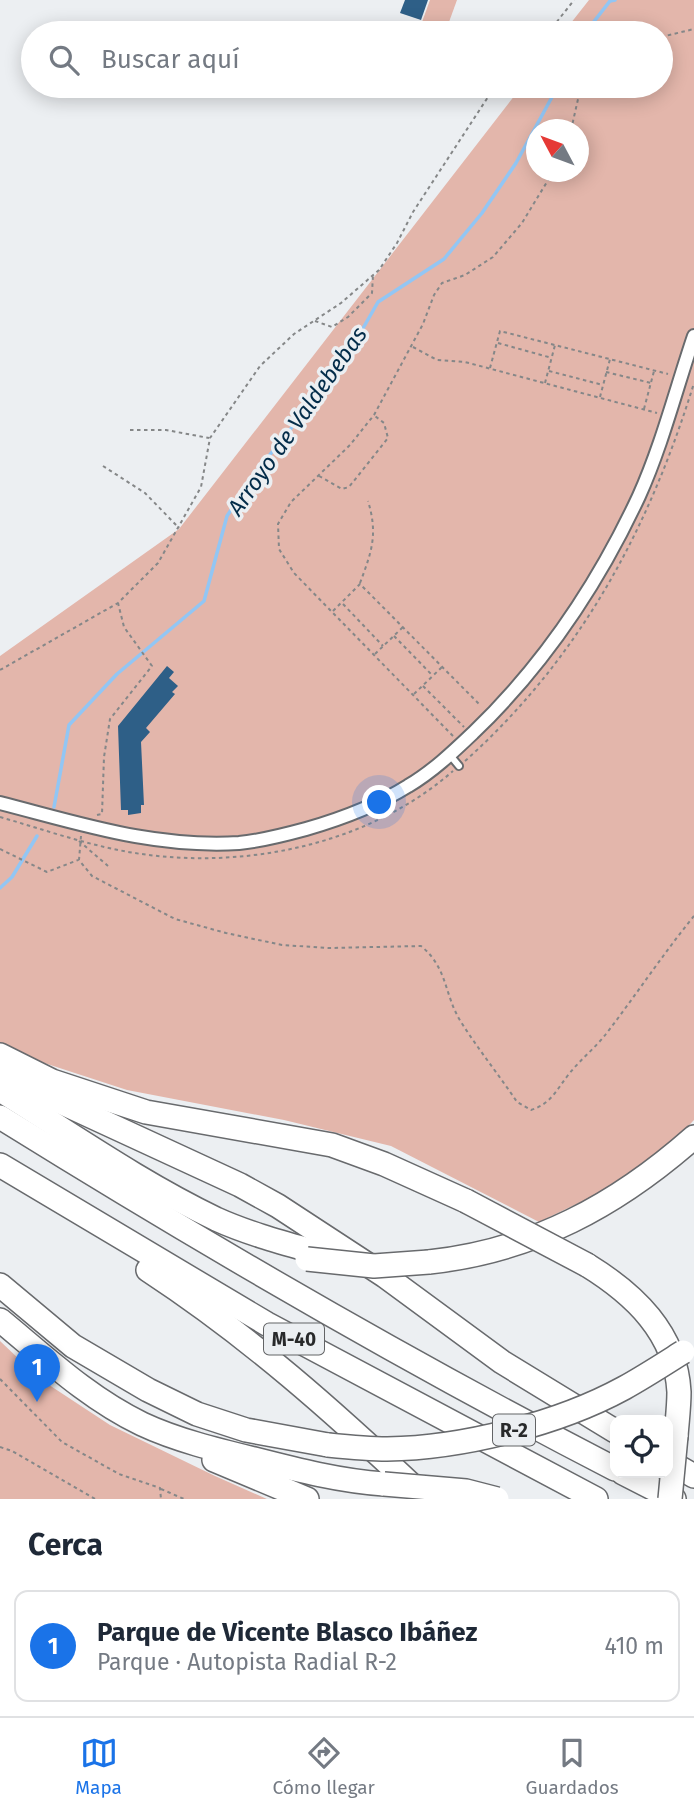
<!DOCTYPE html>
<html lang="es">
<head>
<meta charset="utf-8">
<style>
	body { margin:0; font-family:"Fira Sans",sans-serif; background:#f6f6f7; color:#1f2937 }
	.controls { position:absolute; right:21px; bottom:21px; display:grid; overflow:hidden; border-radius:14px; box-shadow:0 4px 18px #0003 }
	.controls button { width:63px; height:63px; display:grid; place-items:center; padding:0; border:0; border-bottom:2px solid #e0e1e3; background:#fff; color:#1f2937; font:35px sans-serif }
	.compass { position:absolute; left:526px; top:119px; width:63px; height:63px; border-radius:50%; background:#fff; box-shadow:0 4px 18px #0003; rotate:311deg }
	.you { position:absolute; left:380px; top:803px; width:24px; height:24px; margin:-18px; border:5px solid #fff; border-radius:50%; background:#1a73e8; box-shadow:0 0 0 10px #1a73e833 }
	.badge { display:grid; place-items:center; width:46px; height:46px; border-radius:50%; background:#1a73e8; color:#fff; font-size:23px; font-weight:700 }
	.pin { position:absolute; translate:-50% -58px; filter:drop-shadow(0 2px 4px #0008) }
	.pin::after { content:''; position:absolute; top:37px; width:24px; height:21px; background:inherit; clip-path:polygon(0 0,100% 0,50% 100%) }
	.list { margin:0; padding:0; list-style:none }
	h2 { display:flex; justify-content:space-between; align-items:center; height:91px; margin:0; padding:0 28px; font-size:30px }
	h2 small { font-size:23px; font-weight:400; color:#747a83 }
	.list li { display:grid; grid-template-columns:46px 1fr auto; gap:21px; align-items:center; box-sizing:border-box; height:112px; margin:0 14px 14px; padding:0 14px; border:2px solid #e0e1e3; border-radius:14px }
	.list b { display:block; font-size:26px; white-space:nowrap }
	.list p { margin:0; font-size:23px; white-space:nowrap; color:#747a83 }
	.list em { font-size:23px; font-style:normal; color:#747a83 }
	.icon { flex:none; width:38px; height:38px; fill:none; stroke:currentColor; stroke-width:2; stroke-linecap:round; stroke-linejoin:round }
	.map { position:relative; flex:none; width:694px; height:1499px; overflow:hidden }
	.search { position:absolute; background:#fff; box-shadow:0 4px 18px #0003; left:21px; right:21px; top:21px; height:77px; display:flex; align-items:center; gap:18px; box-sizing:border-box; padding:0 24px; border-radius:38px; color:#747a83; font-size:26px }
	.sheet { height:217px; background:#fff }
	nav { display:flex; justify-content:space-around; align-items:center; box-sizing:border-box; height:98px; border-top:2px solid #e0e1e3; background:#fff; font-size:19px; color:#747a83 }
	nav a { display:grid; justify-items:center; gap:4px }
	nav .on { color:#1a73e8 }
	.map>svg:first-child { display:block }
</style>
</head>
<body>
<div class="map">
<svg width="694" height="1499" viewBox="0 0 694 1499">
	<rect width="100%" height="100%" fill="#eceff2"/>
	<g fill="#e3b6ab" fill-rule="evenodd">
		<polygon points="430,0 457,0 445,33 418,33"/>
		<path d="M589 0H694V1120L672 1143 616 1185 539 1222 391 1146 284 1120 127 1090 35 1060 0 1044V656L179 529 522 86H661V33H563ZM536 130H578V172H536Z"/>
		<polygon points="0,1341 40,1379 110,1425 215,1476 267,1499 0,1499"/>
	</g>
	<g fill="none" stroke-linecap="round" stroke-linejoin="round">
		<g stroke="#92c6f4" stroke-width="3.5">
			<polyline points="585,33 610,1 615,0"/>
			<polyline points="54,807 69,725 117,674 204,601 227,516 260,467 342,365 378,302 444,259 482,213 516,163 558,86"/>
			<polyline points="0,888 12,877 37,836"/>
		</g>
	</g>
	<g fill="#2e5f87">
		<polygon points="405,0 428,0 421,20 400,13"/>
		<polygon points="167,666 174,672 169,678 178,686 172,692 175,694 146,728 150,732 141,742 144,805 141,805 141,813 128,815 128,810 121,810 118,726"/>
	</g>
	<g fill="none" stroke-linecap="round" stroke-linejoin="round">
		<defs>
			<polyline id="service" points="449,754 459,766"/>
			<path id="minor" d="M0 803C82 824 153 848 239 843 261 841 284 835 306 829 341 819 376 806 408 786 432 772 453 752 473 733 544 665 598 584 639 496 662 445 676 389 694 336"/>
			<g id="motorway">
				<polyline points="0,1055 52,1081 146,1112 332,1145 384,1164 466,1201"/>
				<polyline points="0,1072 30,1088 240,1185 278,1206 385,1276 502,1362 615,1431"/>
				<path d="M0 1090C71 1134 141 1183 216 1219 247 1233 280 1242 312 1251"/>
				<path d="M0 1117C201 1242 404 1360 615 1469"/>
				<polyline points="0,1165 267,1324 596,1499"/>
				<path d="M429 1262C533 1251 617 1205 694 1137"/>
				<path d="M587 1265C634 1294 676 1333 679 1392 679 1407 677 1422 676 1436"/>
				<path d="M148 1270C250 1337 333 1411 421 1494"/>
				<polyline points="0,1285 73,1346 148,1390 197,1414 246,1430 328,1445"/>
				<path d="M0 1320C45 1357 88 1398 142 1424 176 1440 217 1450 254 1459 297 1470 340 1481 384 1484"/>
				<polyline points="214,1460 307,1499"/>
				<polyline points="668,1461 694,1476"/>
				<polyline points="623,1473 674,1499"/>
			</g>
		</defs>
		<use href="#service" stroke="#686a6d" stroke-width="10"/>
		<use href="#minor" stroke="#686a6d" stroke-width="16"/>
		<use href="#motorway" stroke="#686a6d" stroke-width="26"/>
		<g stroke="#858788" stroke-width="2" stroke-dasharray="3.5 3.5" stroke-linecap="butt">
			<polyline points="548,33 574,0"/>
			<polyline points="661,37 694,29"/>
			<polyline points="571,130 581,86"/>
			<polyline points="315,321 332,327 348,317 372,293 373,275"/>
			<polyline points="498,343 552,358"/>
			<polyline points="413,347 437,360 465,362 657,413"/>
			<polyline points="490,368 500,331 668,374"/>
			<polyline points="549,371 603,385"/>
			<polyline points="606,372 651,383"/>
			<polyline points="545,383 555,345"/>
			<polyline points="600,397 610,359"/>
			<polyline points="644,409 654,371"/>
			<polyline points="130,430 166,430 209,438"/>
			<polyline points="103,466 145,493 179,528"/>
			<polyline points="319,476 342,489 349,487 388,438 384,423 375,416"/>
			<path d="M360 583C372 551 378 534 368 501"/>
			<polyline points="343,604 383,646"/>
			<polyline points="333,611 360,584 481,706"/>
			<polyline points="394,636 433,676"/>
			<polyline points="375,654 403,627"/>
			<polyline points="0,670 118,603 158,563 201,487 210,438 260,366 294,334 341,303 379,270 397,243 413,212 488,97 498,86"/>
			<polyline points="423,686 464,727"/>
			<polyline points="414,694 442,667"/>
			<polyline points="453,736 294,573 279,549 278,524 291,502 350,445 374,415 423,324 434,295 442,283 465,275 493,257 522,223 553,172"/>
			<path d="M465 761C580 658 649 529 694 383"/>
			<polyline points="97,815 102,814 104,757 110,719 152,666 124,627 118,603"/>
			<path d="M0 817C49 831 98 849 149 855 254 868 372 842 453 771"/>
			<path d="M81 836 79 860 92 876 175 919 226 933 282 945 329 948 421 946C448 968 444 995 461 1022 478 1049 499 1075 517 1102L531 1110C551 1104 557 1089 569 1074 580 1060 595 1048 606 1034 636 995 663 954 694 916"/>
			<polyline points="79,841 108,866"/>
			<polyline points="0,849 47,872 78,860"/>
			<polyline points="0,1379 62,1442 119,1474 160,1488 161,1499"/>
			<polyline points="0,1447 12,1451 95,1499"/>
			<polyline points="161,1489 184,1499"/>
		</g>
		<use href="#service" stroke="#fff" stroke-width="6"/>
		<use href="#minor" stroke="#fff" stroke-width="12"/>
		<use href="#motorway" stroke="#fff" stroke-width="23"/>
		<defs>
			<g id="motorway-bridge">
				<polyline points="466,1201 587,1265"/>
				<polyline points="307,1259 374,1266 429,1262"/>
				<path d="M328 1445C348 1447 368 1449 387 1449 462 1448 558 1424 624 1388 644 1377 664 1364 683 1352"/>
				<polyline points="384,1484 466,1491 497,1499"/>
				<polyline points="670,1499 676,1436"/>
			</g>
		</defs>
		<use href="#motorway-bridge" stroke="#686a6d" stroke-width="26" stroke-linecap="butt"/>
		<use href="#motorway-bridge" stroke="#fff" stroke-width="23"/>
	</g>
	<g text-anchor="middle" stroke-width="7" stroke-linejoin="round" paint-order="stroke">
		<g fill="#eceff2" stroke="#636466" stroke-width="2">
			<rect x="264" y="1323.5" width="60" height="31" rx="5"/>
			<rect x="493" y="1414.5" width="42" height="31" rx="5"/>
		</g>
		<g font-size="19" font-weight="bold" fill="#28292a">
			<text x="294" y="1346">M-40</text>
			<text x="514" y="1437">R-2</text>
		</g>
		<g font-size="23" font-style="italic" fill="#032c49" stroke="#eceff2">
			<text transform="translate(297 421) rotate(-55)" y="8">Arroyo de Valdebebas</text>
		</g>
	</g>
</svg>
<div class="controls">
<button><svg class="icon" aria-label="locate" viewBox="0 0 24 24"><circle cx="12" cy="12" r="6"/><path d="M12 2v4M12 18v4M2 12h4M18 12h4"/></svg></button>
</div>
<svg class="compass" viewBox="-18 -18 36 36"><path d="M0-13l5 13h-10z" fill="#e53935"/><path d="M0 13l5-13h-10z" fill="#747a83"/></svg>
<div class="you"></div>
<div class="pin badge" style="left:37px;top:1402px">1</div>
<div class="search"><svg class="icon" aria-label="search" viewBox="0 0 24 24"><circle cx="10" cy="10" r="6"/><path d="M15 15l6 6"/></svg>Buscar aquí</div>
</div>
<section class="sheet">
<h2>Cerca<small></small></h2>
<ul class="list">
<li><span class="badge">1</span><div><b>Parque de Vicente Blasco Ibáñez</b><p>Parque · Autopista Radial R-2</p></div><em>410 m</em></li>
</ul>
</section>
<nav>
<a class="on"><svg class="icon" aria-label="map" viewBox="0 0 24 24"><path d="M3 6l6-2 6 2 6-2v14l-6 2-6-2-6 2zM9 4v14M15 6v14"/></svg>Mapa</a>
<a><svg class="icon" aria-label="directions" viewBox="0 0 24 24"><path d="M12 3l9 9-9 9-9-9zM9 14v-3h6M13 9l2 2-2 2"/></svg>Cómo llegar</a>
<a><svg class="icon" aria-label="saved" viewBox="0 0 24 24"><path d="M7 4h10v16l-5-4-5 4z"/></svg>Guardados</a>
</nav>
</body>
</html>
